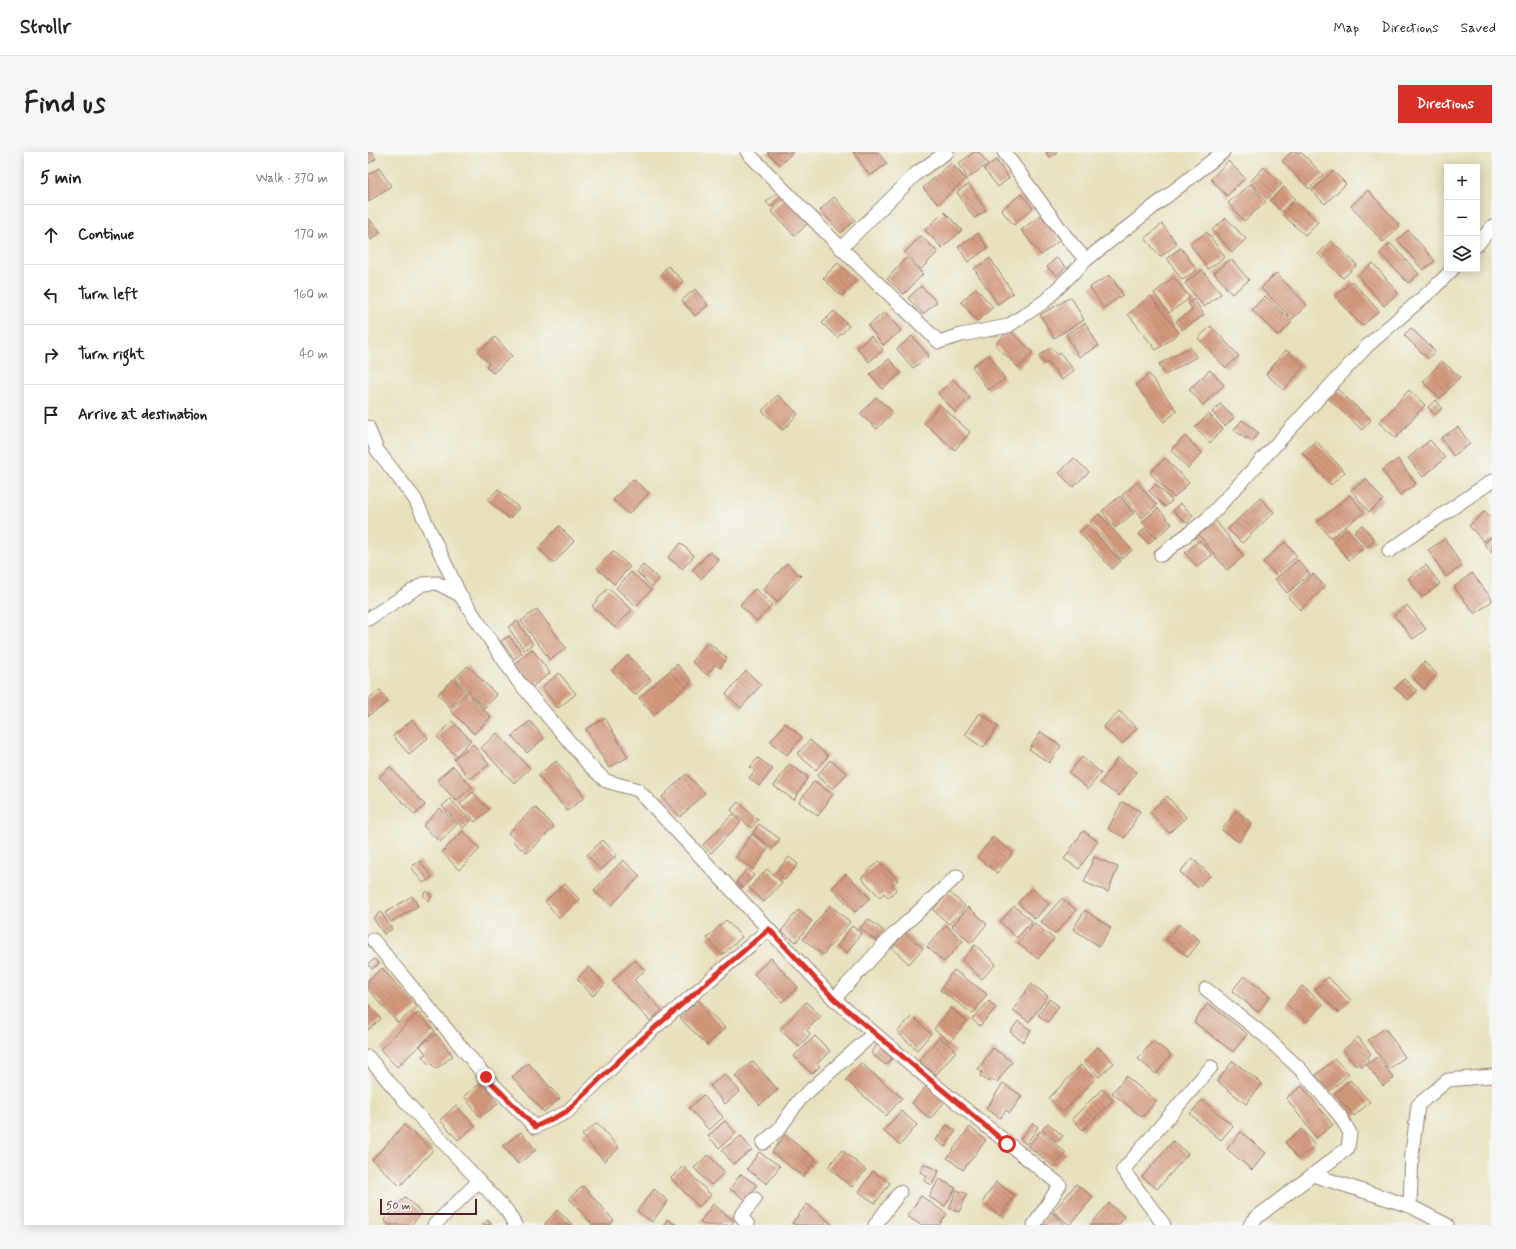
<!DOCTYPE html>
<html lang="en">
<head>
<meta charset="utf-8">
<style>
	body { margin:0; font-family:Mynerve,sans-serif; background:#f6f6f6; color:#222 }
	.controls { position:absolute; right:12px; top:12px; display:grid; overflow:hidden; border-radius:0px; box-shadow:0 2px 10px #0003 }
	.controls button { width:36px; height:36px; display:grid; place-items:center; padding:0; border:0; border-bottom:1px solid #e0e0e0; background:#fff; color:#222; font:20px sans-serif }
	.scale { position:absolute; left:12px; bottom:10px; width:97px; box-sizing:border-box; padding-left:4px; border:2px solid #4a1f2b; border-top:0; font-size:11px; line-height:14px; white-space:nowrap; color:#4a1f2b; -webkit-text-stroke:3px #f6f6f2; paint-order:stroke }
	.stop { position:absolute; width:12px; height:12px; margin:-9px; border:3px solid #d93025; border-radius:50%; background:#fff }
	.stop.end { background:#d93025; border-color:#fff; box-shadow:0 1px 4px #0008 }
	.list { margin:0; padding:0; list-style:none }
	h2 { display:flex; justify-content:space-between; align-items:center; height:52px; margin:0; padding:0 16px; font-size:17px }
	h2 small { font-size:13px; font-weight:400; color:#767676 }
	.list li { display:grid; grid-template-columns:26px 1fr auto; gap:12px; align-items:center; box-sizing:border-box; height:60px; padding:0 16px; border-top:1px solid #e0e0e0 }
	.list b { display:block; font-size:15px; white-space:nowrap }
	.list em { font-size:13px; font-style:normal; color:#767676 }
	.icon { flex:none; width:22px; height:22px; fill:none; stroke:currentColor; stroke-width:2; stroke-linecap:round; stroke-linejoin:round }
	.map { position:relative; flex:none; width:1124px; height:1073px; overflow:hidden; border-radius:0px }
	header { display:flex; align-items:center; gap:24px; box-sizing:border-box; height:56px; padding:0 20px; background:#fff; border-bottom:1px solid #e0e0e0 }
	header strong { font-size:19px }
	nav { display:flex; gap:22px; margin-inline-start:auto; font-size:14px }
	.intro { display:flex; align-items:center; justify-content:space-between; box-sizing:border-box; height:96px; padding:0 24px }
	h1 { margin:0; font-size:28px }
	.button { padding:10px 18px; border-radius:0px; background:#d93025; color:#fff; font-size:14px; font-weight:700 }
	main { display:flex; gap:24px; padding:0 24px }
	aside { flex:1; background:#fff; border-radius:0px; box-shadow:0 2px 10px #0003 }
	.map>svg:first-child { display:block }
</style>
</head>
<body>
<header>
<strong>Strollr</strong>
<nav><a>Map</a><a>Directions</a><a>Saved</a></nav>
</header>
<div class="intro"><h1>Find us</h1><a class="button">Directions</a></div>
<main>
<aside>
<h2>5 min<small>Walk · 370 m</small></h2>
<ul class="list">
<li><svg class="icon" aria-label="ahead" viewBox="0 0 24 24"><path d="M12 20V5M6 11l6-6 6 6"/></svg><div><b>Continue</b></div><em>170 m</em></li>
<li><svg class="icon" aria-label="left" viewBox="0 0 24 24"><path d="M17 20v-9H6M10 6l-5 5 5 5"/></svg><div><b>Turn left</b></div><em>160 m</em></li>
<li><svg class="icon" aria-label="right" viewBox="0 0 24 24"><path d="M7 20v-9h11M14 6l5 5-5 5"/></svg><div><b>Turn right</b></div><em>40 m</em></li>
<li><svg class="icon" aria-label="arrive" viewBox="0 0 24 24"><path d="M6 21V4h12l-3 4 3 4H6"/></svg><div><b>Arrive at destination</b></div></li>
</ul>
</aside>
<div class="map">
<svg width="1124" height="1073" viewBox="0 0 1124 1073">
	<defs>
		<pattern id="building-back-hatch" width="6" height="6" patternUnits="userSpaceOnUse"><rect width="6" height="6" fill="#d49a7d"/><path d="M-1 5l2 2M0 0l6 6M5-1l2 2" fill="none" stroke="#ae7d67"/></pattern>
	</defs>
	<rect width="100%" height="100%" fill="#f6f6f2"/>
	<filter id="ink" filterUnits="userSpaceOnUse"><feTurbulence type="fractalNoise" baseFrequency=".025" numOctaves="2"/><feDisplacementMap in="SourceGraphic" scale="8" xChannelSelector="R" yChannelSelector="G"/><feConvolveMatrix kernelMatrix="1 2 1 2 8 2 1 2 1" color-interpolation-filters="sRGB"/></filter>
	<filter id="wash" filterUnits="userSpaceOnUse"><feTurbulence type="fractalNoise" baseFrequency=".012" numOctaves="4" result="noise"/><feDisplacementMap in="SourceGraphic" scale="16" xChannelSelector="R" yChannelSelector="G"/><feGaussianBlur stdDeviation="0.9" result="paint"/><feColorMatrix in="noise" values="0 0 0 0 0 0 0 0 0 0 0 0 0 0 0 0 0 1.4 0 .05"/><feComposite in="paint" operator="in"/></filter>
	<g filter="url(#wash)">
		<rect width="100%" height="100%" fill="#e7e0bc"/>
		<g id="blocks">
			<g fill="url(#building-back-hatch)">
				<polygon points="0,0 3,0 8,7 0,12"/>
				<polygon points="399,0 425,0 412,13"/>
				<polygon points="485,0 510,0 519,12 502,24"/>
				<polygon points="606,0 611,0 620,12 600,26 590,12"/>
				<polygon points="678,0 690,0 681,6"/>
				<polygon points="923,0 933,0 955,23 941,37 914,9"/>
				<polygon points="628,8 641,26 630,35 616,17"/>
				<polygon points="860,9 877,26 859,44 843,27"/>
				<polygon points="583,11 598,27 570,52 555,36"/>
				<polygon points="896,15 914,32 899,47 882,30"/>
				<polygon points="11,16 23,34 0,50 0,23"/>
				<polygon points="965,19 978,32 957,52 944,39"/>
				<polygon points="601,32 618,59 606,66 589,40"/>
				<polygon points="882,32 898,50 876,69 860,51"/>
				<polygon points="916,35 927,47 914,60 902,48"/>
				<polygon points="412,38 416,42 403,55 398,50"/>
				<polygon points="1000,38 1032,74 1015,90 983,54"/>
				<polygon points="653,42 665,56 646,73 633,58"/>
				<polygon points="419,44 443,68 427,84 403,59"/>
				<polygon points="466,45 487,68 473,81 452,58"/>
				<polygon points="927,49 950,70 937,83 915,63"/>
				<polygon points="576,60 594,78 574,96 557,78"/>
				<polygon points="673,63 679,71 681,69 688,79 686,81 692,88 673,103 653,78"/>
				<polygon points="0,66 13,80 3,88 0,84"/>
				<polygon points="858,66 878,87 864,100 844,78"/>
				<polygon points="794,72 809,92 792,105 777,86"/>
				<polygon points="1040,78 1067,109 1055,118 1029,88"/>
				<polygon points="839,80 857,105 840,117 822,92"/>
				<polygon points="610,81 620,96 600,110 590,95"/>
				<polygon points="553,84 570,100 553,117 536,101"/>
				<polygon points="963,89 989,113 975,126 950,102"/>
				<polygon points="1022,91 1051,122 1040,131 1012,101"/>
				<polygon points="813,96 829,118 814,128 799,106"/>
				<polygon points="538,106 555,122 536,142 519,127"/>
				<polygon points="622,106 645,141 630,152 606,117"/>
				<polygon points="688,106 698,115 689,124 679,115"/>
				<polygon points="863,107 881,128 864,142 846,121"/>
				<polygon points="470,111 488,128 473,144 455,126"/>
				<polygon points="1005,111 1030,141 1016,154 990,124"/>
				<polygon points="300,114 315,129 308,136 293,121"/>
				<polygon points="834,118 853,142 836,155 817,131"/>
				<polygon points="908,121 939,153 924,167 893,136"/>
				<polygon points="742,123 755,143 735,156 722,135"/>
				<polygon points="806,125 822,146 801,161 786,141"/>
				<polygon points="984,129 1011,159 994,174 967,144"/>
				<polygon points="553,134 569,150 555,162 540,146"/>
				<polygon points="608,136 625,155 610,169 593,150"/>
				<polygon points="327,137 340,153 327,164 314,148"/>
				<polygon points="783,144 811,181 788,198 760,162"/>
				<polygon points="897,144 924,170 910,184 884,158"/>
				<polygon points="703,145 716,168 686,186 672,163"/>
				<polygon points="826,147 836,163 814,178 808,169 825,158 820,151"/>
				<polygon points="466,159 481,174 469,186 454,171"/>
				<polygon points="517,160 533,179 515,193 500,174"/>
				<polygon points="717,171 731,194 711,205 698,182"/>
				<polygon points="843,174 871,204 858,216 830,186"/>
				<polygon points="1043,176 1067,199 1060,207 1036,183"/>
				<polygon points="641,178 665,200 651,216 627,193"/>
				<polygon points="503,184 515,198 501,210 489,196"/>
				<polygon points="544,184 561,204 545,216 529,197"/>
				<polygon points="127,185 144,204 125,221 118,214 121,212 110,200"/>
				<polygon points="683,195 690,203 692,201 706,218 694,228 680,210 677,212 671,204"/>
				<polygon points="822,195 828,205 797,223 791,212"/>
				<polygon points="918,198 936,214 916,238 898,222"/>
				<polygon points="621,203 637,227 620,238 604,214"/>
				<polygon points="521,207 533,221 514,237 502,222"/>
				<polygon points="1074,209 1092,225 1072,246 1055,230"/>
				<polygon points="842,218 856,233 835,253 821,237"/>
				<polygon points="781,222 809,259 796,270 768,233"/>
				<polygon points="585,227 602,245 587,260 570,242"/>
				<polygon points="968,236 1003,268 994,278 960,246"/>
				<polygon points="1041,238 1057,253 1028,286 1011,271"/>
				<polygon points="410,243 430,262 415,278 394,259"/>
				<polygon points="508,245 525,260 509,277 492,262"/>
				<polygon points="1068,248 1074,256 1067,263 1060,255"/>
				<polygon points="852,252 866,266 857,274 844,260"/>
				<polygon points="572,253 602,280 587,298 556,271"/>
				<polygon points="841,262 855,277 842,291 827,275"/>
				<polygon points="874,268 891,281 884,289 879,285 878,287 866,278"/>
				<polygon points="1090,275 1102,292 1085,304 1073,286"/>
				<polygon points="817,284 834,301 820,316 803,298"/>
				<polygon points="1062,288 1077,306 1055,325 1040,306"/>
				<polygon points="948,289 977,320 963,333 934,301"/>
				<polygon points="706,306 721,320 705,335 691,321"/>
				<polygon points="797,306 821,331 806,346 782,321"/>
				<polygon points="1030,307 1048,332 1032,343 1014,318"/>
				<polygon points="265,327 281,341 261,362 245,348"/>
				<polygon points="998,327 1015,348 1001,360 983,338"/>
				<polygon points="769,330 789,353 774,366 754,343"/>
				<polygon points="788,332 804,349 797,355 781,339"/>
				<polygon points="130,337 151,356 141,367 120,348"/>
				<polygon points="982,343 996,360 963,386 949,370"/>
				<polygon points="752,344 766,361 747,376 734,359"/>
				<polygon points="892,346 906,360 874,391 860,377"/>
				<polygon points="812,351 825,363 819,371 805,359"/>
				<polygon points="790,356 804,372 788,386 774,370"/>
				<polygon points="1117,359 1124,366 1124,383 1116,390 1101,374"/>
				<polygon points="731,362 764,398 754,407 722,370"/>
				<polygon points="847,368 876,404 859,418 830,382"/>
				<polygon points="720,373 753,409 744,417 711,380"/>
				<polygon points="994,373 1007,388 999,395 986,380"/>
				<polygon points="191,374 206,389 186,411 170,396"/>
				<polygon points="777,376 787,386 781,392 771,382"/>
				<polygon points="979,377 996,396 981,408 965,389"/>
				<polygon points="1124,385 1124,401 1116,392"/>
				<polygon points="1077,387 1094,414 1078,425 1060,398"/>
				<polygon points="832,388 844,403 829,415 817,401"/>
				<polygon points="917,390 929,404 908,423 895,410"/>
				<polygon points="313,391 326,404 314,417 300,405"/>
				<polygon points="245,399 262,415 246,432 229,416"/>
				<polygon points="342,400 351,408 333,427 324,418"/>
				<polygon points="930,408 942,422 919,441 907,427"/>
				<polygon points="419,411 433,424 409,450 395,437"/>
				<polygon points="275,413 291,427 284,435 269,420"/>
				<polygon points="1058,413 1072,432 1054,445 1040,426"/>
				<polygon points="263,420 283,438 268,454 248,436"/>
				<polygon points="1104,421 1124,447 1124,449 1107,462 1086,435"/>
				<polygon points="945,422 957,435 932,458 920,445"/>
				<polygon points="240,436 264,458 247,476 224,454"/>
				<polygon points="387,437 404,453 389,469 372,453"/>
				<polygon points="1039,453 1058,477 1045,487 1026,463"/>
				<polygon points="169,457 198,496 182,508 153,469"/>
				<polygon points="149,469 165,492 156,498 140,475"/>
				<polygon points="141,484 154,501 146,507 133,489"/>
				<polygon points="340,490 359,506 352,516 347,512 339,523 324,510"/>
				<polygon points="164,497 182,521 164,535 146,512"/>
				<polygon points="260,503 283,528 267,543 244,519"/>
				<polygon points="1056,510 1069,522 1056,537 1043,524"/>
				<polygon points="309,512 324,529 286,563 271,546"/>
				<polygon points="100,514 129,543 116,556 87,526"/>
				<polygon points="378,519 393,533 373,556 358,542"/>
				<polygon points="191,521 208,542 190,556 174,535"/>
				<polygon points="85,527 98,540 82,555 70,542"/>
				<polygon points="1036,527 1049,539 1040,548 1027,536"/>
				<polygon points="12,538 20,550 0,564 0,547"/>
				<polygon points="99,541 123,565 106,582 82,558"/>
				<polygon points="751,559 769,576 754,592 735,575"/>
				<polygon points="612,561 630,574 615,596 597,583"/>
				<polygon points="237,566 260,605 241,616 218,577"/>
				<polygon points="44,568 60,586 41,602 25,584"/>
				<polygon points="84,569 103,588 88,604 69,585"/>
				<polygon points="162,569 176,586 159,601 144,584"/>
				<polygon points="417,571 434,585 419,603 402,590"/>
				<polygon points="673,580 693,594 681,611 661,597"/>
				<polygon points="129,581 162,616 146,631 113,596"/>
				<polygon points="442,588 460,604 448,618 429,602"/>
				<polygon points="105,592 121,613 102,627 86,607"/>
				<polygon points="714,605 733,621 720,637 701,621"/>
				<polygon points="390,606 405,617 391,634 381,626 387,619 382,615"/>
				<polygon points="750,606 769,620 751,644 732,631"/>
				<polygon points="462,608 479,621 465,637 449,624"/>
				<polygon points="188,609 217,645 199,659 170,623"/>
				<polygon points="421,612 440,625 426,648 406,634"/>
				<polygon points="85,614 104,635 88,649 69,628"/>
				<polygon points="22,615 57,653 47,663 11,625"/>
				<polygon points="318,622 337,641 312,665 294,645"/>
				<polygon points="446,629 465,642 450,664 431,650"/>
				<polygon points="105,640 121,658 107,670 92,652"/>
				<polygon points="799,644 818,665 801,681 782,660"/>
				<polygon points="82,647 103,669 95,676 74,654"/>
				<polygon points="370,650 390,668 383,676 363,658"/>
				<polygon points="754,650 772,659 757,686 740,677"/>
				<polygon points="167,655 186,675 159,701 154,696 153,697 144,688 146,686 140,681"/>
				<polygon points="72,656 89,672 72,690 55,674"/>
				<polygon points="868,659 884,671 871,690 854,678"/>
				<polygon points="365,662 373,670 343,701 335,693"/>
				<polygon points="391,672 412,687 405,696 385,681"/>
				<polygon points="95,679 112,697 91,718 74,700"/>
				<polygon points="715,679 730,689 711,717 696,707"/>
				<polygon points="384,682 401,695 385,718 368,705"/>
				<polygon points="625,685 645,701 629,721 609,705"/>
				<polygon points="235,688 249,703 233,718 219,703"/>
				<polygon points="421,705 430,712 417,728 408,720"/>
				<polygon points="726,705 750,715 740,740 716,730"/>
				<polygon points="824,706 842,723 830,736 812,720"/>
				<polygon points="255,708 272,724 243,754 226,738"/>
				<polygon points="52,709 64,725 55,731 43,715"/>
				<polygon points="511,709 530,728 524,733 528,738 520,746 516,741 512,745 493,726"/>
				<polygon points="379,717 386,723 375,736 368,730"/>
				<polygon points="399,717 414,730 396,750 381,736"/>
				<polygon points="478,722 502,746 487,760 464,736"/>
				<polygon points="197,732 212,748 191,766 177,749"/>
				<polygon points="664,736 681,752 667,767 650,751"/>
				<polygon points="59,739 64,744 60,749 55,743"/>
				<polygon points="581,740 597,754 581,772 565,758"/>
				<polygon points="44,744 50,754 23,770 17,761"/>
				<polygon points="694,746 708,758 687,782 673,770"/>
				<polygon points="462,753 482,770 455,803 435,787"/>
				<polygon points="646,754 664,769 649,786 632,770"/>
				<polygon points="600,755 619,772 603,791 584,774"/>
				<polygon points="430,758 444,769 428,790 413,779"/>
				<polygon points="717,758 743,776 731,794 705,777"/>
				<polygon points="13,760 24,777 16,782 5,766"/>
				<polygon points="500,767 516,779 508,789 492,776"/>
				<polygon points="358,768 374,785 354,803 339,786"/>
				<polygon points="666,771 686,787 670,807 650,791"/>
				<polygon points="811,772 832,789 820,805 798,788"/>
				<polygon points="578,773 595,789 576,810 559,795"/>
				<polygon points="484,774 493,781 479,801 469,794"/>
				<polygon points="537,781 555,796 541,812 524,796"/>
				<polygon points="607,793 628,812 614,827 594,808"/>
				<polygon points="403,806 430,835 414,850 386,822"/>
				<polygon points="7,807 11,812 4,817 0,812"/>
				<polygon points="267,808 277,818 266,828 294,858 282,869 244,829"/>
				<polygon points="221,815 237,832 225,844 209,827"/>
				<polygon points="14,816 49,855 30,871 0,837 0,828"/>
				<polygon points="586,818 619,842 605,862 572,838"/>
				<polygon points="876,824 902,844 890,860 864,839"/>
				<polygon points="960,825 983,848 971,861 947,838"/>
				<polygon points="663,832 680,844 661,870 645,858"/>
				<polygon points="934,834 955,852 939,870 918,852"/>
				<polygon points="681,847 691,854 680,870 670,863"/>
				<polygon points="330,848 357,876 339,893 312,866"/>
				<polygon points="621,849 628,856 612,874 604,867"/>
				<polygon points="438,850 453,864 439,878 442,882 431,895 412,878"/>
				<polygon points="840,851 879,882 865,900 826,870"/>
				<polygon points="0,852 13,867 0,878"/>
				<polygon points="583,856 599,869 582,890 566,877"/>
				<polygon points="50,861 67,879 29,915 12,897"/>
				<polygon points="544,864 563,882 549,898 529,880"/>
				<polygon points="650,869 663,878 655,890 642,880"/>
				<polygon points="1017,876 1037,905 1021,917 1000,888"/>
				<polygon points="68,882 85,904 68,917 63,911 61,913 54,904 58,902 52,894"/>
				<polygon points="447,884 462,899 449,912 452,914 444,922 426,904"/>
				<polygon points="571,885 588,899 568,923 551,909"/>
				<polygon points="990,885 1003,902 999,906 1001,909 994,915 991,911 988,914 975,898"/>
				<polygon points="512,889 528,901 518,913 503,901"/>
				<polygon points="785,889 803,903 788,922 770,907"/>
				<polygon points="730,895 746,911 731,925 716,910"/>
				<polygon points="625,896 644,910 629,930 623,927 621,930 612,924 614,920 610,917"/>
				<polygon points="1009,905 1026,926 1015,934 999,913"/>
				<polygon points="967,907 981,922 962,939 948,923"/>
				<polygon points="385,909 410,938 392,953 367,924"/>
				<polygon points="865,909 894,932 878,952 849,929"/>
				<polygon points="160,911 192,946 176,960 144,925"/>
				<polygon points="493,911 534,946 518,964 478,928"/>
				<polygon points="713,913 727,927 695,960 681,946"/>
				<polygon points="357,922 372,939 357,952 342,934"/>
				<polygon points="758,924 788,949 774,965 744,941"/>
				<polygon points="982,928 1002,950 986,964 966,942"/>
				<polygon points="114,930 130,952 112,965 96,944"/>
				<polygon points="561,931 579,947 562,967 544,951"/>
				<polygon points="635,931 654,944 642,961 638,958 632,966 618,957"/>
				<polygon points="934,934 965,973 948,986 918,946"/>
				<polygon points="734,937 745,948 715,978 704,967"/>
				<polygon points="335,943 355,965 341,978 321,956"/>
				<polygon points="834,948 865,974 853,988 822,962"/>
				<polygon points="88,953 107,974 90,988 72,968"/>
				<polygon points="533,959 549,973 532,993 515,979"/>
				<polygon points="357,969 368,981 351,996 340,984"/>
				<polygon points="229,971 251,996 236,1009 214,983"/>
				<polygon points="665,971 670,975 658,992 652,987"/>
				<polygon points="680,971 695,984 689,990 674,978"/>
				<polygon points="36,973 65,998 32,1034 4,1008"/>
				<polygon points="579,973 588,979 577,995 568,988"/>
				<polygon points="602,975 618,988 595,1018 579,1006"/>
				<polygon points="934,977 947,994 930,1007 917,990"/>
				<polygon points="672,979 698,1001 686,1015 660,994"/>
				<polygon points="153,980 168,998 150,1012 135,994"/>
				<polygon points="873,980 898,1001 884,1018 859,997"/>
				<polygon points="417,983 448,1008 435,1025 404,1000"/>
				<polygon points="373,984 384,998 365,1012 354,998"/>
				<polygon points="805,989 820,1002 789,1037 774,1025"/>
				<polygon points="474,998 498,1018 484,1035 460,1015"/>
				<polygon points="391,1000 412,1014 399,1032 379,1017"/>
				<polygon points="340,1003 357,1020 343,1033 326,1016"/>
				<polygon points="556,1012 571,1019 564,1033 556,1029 559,1024 552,1020"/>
				<polygon points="315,1014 343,1043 331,1055 303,1026"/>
				<polygon points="505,1019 522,1031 507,1051 491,1040"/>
				<polygon points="373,1022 389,1033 378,1048 362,1037"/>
				<polygon points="571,1027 588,1036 577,1054 561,1045"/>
				<polygon points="628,1030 647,1043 632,1064 614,1051"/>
				<polygon points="708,1032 725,1045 702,1073 685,1060"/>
				<polygon points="215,1034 246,1069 241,1073 225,1073 201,1046"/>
				<polygon points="286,1037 300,1049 284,1070 269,1059"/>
				<polygon points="589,1038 599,1042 591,1060 581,1056"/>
				<polygon points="553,1044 579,1062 571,1073 553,1073 539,1064"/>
				<polygon points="37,1045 54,1061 43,1073 21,1073 16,1068"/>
				<polygon points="741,1051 757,1065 750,1073 722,1073"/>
				<polygon points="345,1052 366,1069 363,1073 336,1073 332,1070"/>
				<polygon points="439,1052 465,1073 427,1073 424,1071"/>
				<polygon points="189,1058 205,1073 176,1073"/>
				<polygon points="683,1060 696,1072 695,1073 672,1073"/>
				<polygon points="299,1067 309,1073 296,1073"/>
				<polygon points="120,1068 123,1073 114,1073"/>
			</g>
		</g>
	</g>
	<g filter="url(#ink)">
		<use href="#blocks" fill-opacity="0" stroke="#988074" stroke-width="1"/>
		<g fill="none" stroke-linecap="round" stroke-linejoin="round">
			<defs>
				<g id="minor">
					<polyline points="379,0 473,96 571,190 593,183 640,174 677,149 718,108 855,0"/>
					<polyline points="636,0 699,86 718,108"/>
					<polyline points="1109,93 1124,75"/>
					<polyline points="473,96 550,20 579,0"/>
					<polyline points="0,275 9,298 47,347 92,443 150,529 221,613 238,629 270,638 466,847 572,937 692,1033 666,1073"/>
					<polyline points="1021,399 1124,329"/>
					<polyline points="793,403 839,367 999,194 1067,135 1085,117"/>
					<polyline points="0,467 55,432 69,431 92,443"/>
					<polyline points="5,788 118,925 167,975 199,960 268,892 401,777"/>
					<polyline points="838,837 897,884 933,918 972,964 982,981 980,996 889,1065 882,1073"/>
					<polyline points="466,847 525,783 589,724"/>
					<polyline points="0,905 38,950 139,1059 147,1073"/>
					<polyline points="395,991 411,977 432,947 506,881"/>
					<polyline points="945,1023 1042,1054 1079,1073"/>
					<polyline points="1042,1054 1044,1001 1050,953 1080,928 1124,924"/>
					<polyline points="66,1073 110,1030"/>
					<polyline points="380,1073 373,1064 387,1047"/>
					<polyline points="507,1073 532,1040"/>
					<polyline points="796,1073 755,1018 843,915"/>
				</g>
			</defs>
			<use href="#minor" stroke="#988074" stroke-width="15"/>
			<use href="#minor" stroke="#fff" stroke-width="13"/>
		</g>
	</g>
	<g fill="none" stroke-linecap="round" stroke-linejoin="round" filter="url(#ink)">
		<polyline stroke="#d93025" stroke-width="5" points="118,925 167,975 198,960 268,892 401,777 466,847 639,992"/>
	</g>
</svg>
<div class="controls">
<button>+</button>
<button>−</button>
<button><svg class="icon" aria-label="layers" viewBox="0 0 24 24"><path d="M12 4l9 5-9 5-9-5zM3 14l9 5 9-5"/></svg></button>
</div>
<div class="scale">50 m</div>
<div class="stop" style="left:639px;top:992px"></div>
<div class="stop end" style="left:118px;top:925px"></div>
</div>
</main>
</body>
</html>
